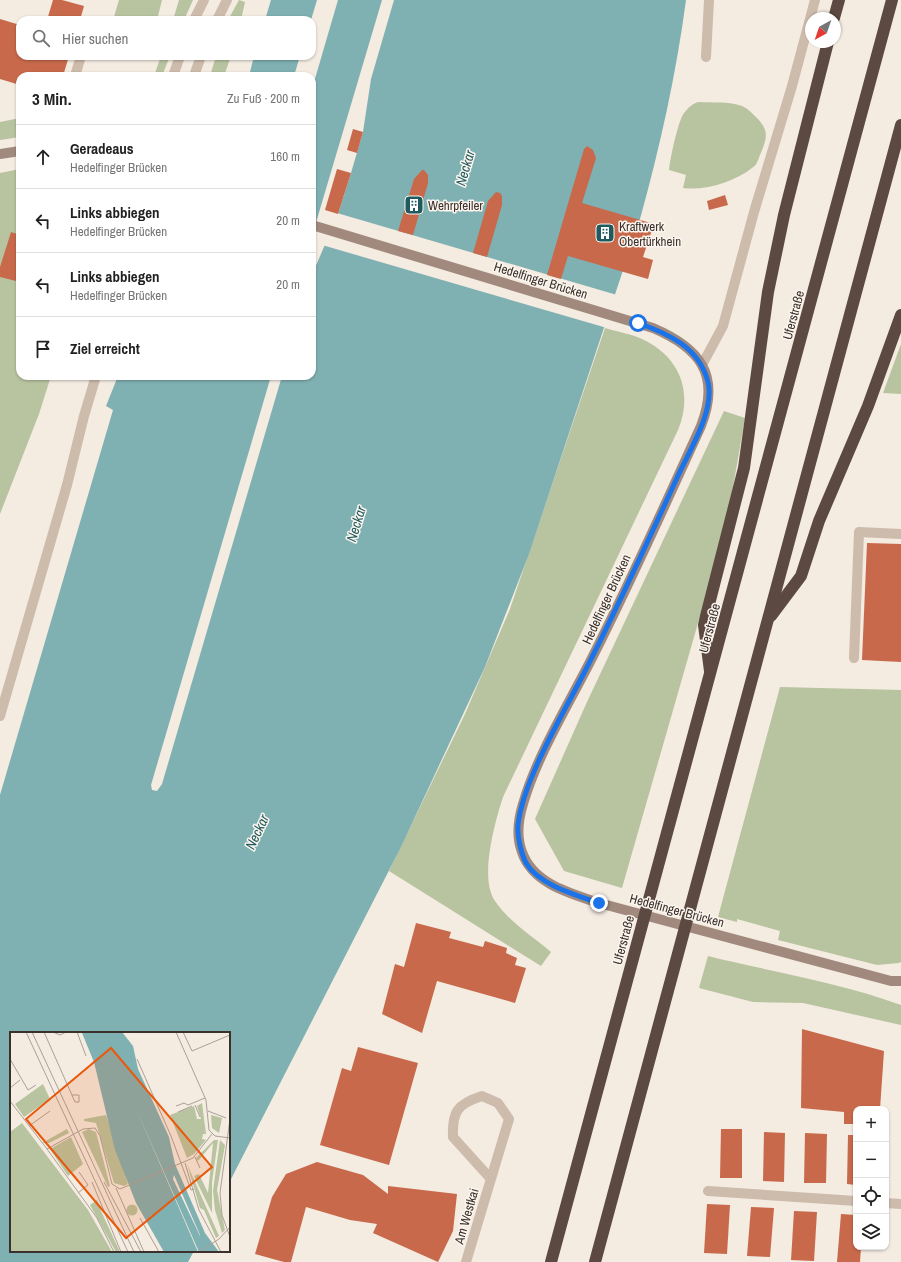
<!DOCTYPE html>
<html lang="de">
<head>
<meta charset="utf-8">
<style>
	body { margin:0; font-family:"Archivo Narrow",sans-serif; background:#f2f2f2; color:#222 }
	.controls { position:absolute; right:12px; bottom:12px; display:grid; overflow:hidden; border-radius:8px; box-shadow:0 1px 3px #0004 }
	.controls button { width:36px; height:36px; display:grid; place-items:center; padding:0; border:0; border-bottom:1px solid #e0e0e0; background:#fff; color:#222; font:20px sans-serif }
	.compass { position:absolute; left:805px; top:12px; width:36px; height:36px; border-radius:50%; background:#fff; box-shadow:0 1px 3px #0004; rotate:220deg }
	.stop { position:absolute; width:12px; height:12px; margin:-9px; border:3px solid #1a73e8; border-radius:50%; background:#fff }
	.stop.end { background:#1a73e8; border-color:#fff; box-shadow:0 1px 4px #0008 }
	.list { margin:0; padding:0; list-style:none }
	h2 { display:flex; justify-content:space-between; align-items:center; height:52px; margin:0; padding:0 16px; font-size:17px }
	h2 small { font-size:13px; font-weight:400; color:#767676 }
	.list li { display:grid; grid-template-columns:26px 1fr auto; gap:12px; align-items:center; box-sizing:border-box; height:64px; padding:0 16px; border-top:1px solid #e0e0e0 }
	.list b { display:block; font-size:15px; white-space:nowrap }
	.list p { margin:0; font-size:13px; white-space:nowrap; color:#767676 }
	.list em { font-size:13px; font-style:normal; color:#767676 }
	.icon { flex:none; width:22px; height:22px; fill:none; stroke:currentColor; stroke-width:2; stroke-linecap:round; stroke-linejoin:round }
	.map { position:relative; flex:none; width:901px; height:1262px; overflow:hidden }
	.search { position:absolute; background:#fff; box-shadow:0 1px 3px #0004; left:16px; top:16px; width:300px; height:44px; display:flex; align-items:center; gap:10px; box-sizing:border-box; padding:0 14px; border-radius:12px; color:#767676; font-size:15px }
	.panel { position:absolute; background:#fff; box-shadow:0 1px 3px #0004; left:16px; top:72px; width:300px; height:308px; border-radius:12px }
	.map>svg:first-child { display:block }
</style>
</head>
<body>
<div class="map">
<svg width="901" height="1262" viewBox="0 0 901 1262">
	<rect width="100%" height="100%" fill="#f4ebe1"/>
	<g fill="#b8c4a0">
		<polygon points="119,0 162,0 157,20 113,20"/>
		<polygon points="179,0 193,0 184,20 173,20"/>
		<polygon points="239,0 245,2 241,20 228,20"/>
		<polygon points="161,56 170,56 162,76 154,76"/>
		<polygon points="216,56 231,56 224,76 210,76"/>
		<path d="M699 102C712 103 729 101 742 106 747 108 752 113 756 117 770 131 767 138 760 155 758 160 757 165 752 168 734 182 706 191 683 188L686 175 669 170C670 159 678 121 684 113 688 108 693 103 699 102Z"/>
		<polygon points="20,118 20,137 0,140 0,122"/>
		<polygon points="20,169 20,376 51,376 39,414 0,514 0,173"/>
		<path d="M605 328C618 332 633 334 646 341 681 359 693 394 678 430L503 797C495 822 479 878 495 901 508 921 533 937 551 952L541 966 389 871 465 714 510 609Z"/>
		<polygon points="901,344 901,394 883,393"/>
		<polygon points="724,411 745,418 727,522 622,888 564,871 535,819 587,702"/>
		<polygon points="780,687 901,690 901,962 899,963 877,965 778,940 780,931 737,919 737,922 718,917"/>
		<path d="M708 956C772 972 839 982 901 1005V1025L803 1003 753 1002 699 988Z"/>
	</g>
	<g fill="#7fb0b2">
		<polygon points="271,0 317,0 311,20 265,20"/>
		<polygon points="338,0 382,0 312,236 312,89"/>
		<path d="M394 0H686C676 75 660 147 640 219L529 554 485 667 401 847 229 1183V1033H11V1251H194L188 1262H0V795L113 410 106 406 118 376H271L151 785 152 790 157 791 162 784 282 376H312V275L338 214 351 173 363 132 371 79Z"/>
		<polygon points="254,56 300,56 294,76 249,76"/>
	</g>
	<polygon fill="#f4ebe1" points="337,213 617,295 607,328 322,245"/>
	<g fill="#c8694b">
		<polygon points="53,0 62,0 84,6 80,20 47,20"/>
		<polygon points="0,19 20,25 20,56 69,56 63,76 20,76 20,85 0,79"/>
		<polygon points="353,129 363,132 357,153 347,150"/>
		<polygon points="587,146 593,150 596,158 582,203 654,224 643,257 653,260 648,279 568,256 561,279 547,275 584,149"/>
		<polygon points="337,169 351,173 338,214 325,210"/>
		<polygon points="422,170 424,170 428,175 428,183 413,235 398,231 414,179"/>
		<polygon points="496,192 500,193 502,196 502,205 487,257 473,253 488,201"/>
		<polygon points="725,195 728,205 709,210 707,201"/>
		<polygon points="11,232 20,235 20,282 0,277 0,267"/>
		<polygon points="867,543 901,544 901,662 862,660"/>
		<polygon points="416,923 451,932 449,938 483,947 485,941 507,948 506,953 517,958 515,965 526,968 515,1003 437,981 422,1033 382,1014 395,964 404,967"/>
		<polygon points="802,1029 884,1051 880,1109 856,1109 856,1124 844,1124 844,1112 801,1108"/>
		<polygon points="358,1047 418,1063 389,1165 320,1145 342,1068 351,1071"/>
		<polygon points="721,1129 742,1129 742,1178 720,1178"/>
		<polygon points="764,1132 785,1133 784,1182 763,1181"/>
		<polygon points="805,1133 827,1134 826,1183 804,1183"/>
		<polygon points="848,1135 856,1135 856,1185 847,1184"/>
		<polygon points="317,1162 363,1175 388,1194 388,1186 457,1194 453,1231 438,1262 373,1233 377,1224 350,1220 306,1207 291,1262 284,1262 255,1254 272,1197 286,1174"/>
		<polygon points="707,1204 730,1205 727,1254 704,1253"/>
		<polygon points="751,1207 774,1208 770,1257 747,1256"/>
		<polygon points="794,1211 817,1212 814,1261 791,1260"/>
		<polygon points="841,1214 856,1215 856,1247 861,1247 860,1262 837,1262"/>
	</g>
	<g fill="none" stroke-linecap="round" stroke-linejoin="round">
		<g stroke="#cdbbac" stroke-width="10">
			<polyline points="194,20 204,0"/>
			<polyline points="217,20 227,0"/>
			<polyline points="706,57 709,0"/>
			<polyline points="75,76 81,56"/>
			<polyline points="173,76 180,56"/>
			<polyline points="194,76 201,56"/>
			<polyline points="702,365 723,326 754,212 792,86 815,0"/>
			<polyline points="854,658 859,532 901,534"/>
			<polyline points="0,716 67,485 84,416 96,376"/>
			<polyline points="708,1191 856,1201"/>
			<polyline points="886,1203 901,1204"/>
		</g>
		<path stroke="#cdbbac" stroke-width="10" d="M466 1262 509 1119 498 1103 482 1096C457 1104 452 1112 453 1137L490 1178"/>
		<g stroke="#a18a7d" stroke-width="10">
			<polyline points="0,154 20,151"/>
			<path d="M312 225 653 328C700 348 721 375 701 426 666 503 631 581 593 656 570 702 537 755 523 804 518 820 516 836 522 852 533 884 570 893 599 903L891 981H901"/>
		</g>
		<g stroke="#5c4a42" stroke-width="12">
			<polyline points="834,18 839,0"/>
			<polyline points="771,616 801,576 819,521 868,406 901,315"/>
			<polyline points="710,671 704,625 706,616 744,468 768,292 784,215 828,42"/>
			<polyline points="551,1262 892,0"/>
			<polyline points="595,1262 901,125"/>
		</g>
	</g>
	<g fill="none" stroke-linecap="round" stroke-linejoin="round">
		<path stroke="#1a73e8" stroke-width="5" d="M599 903C576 895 539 885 526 863 521 853 517 836 518 825 523 780 563 714 584 673 617 609 647 543 677 478 689 451 715 411 708 382 699 347 669 334 638 323"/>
	</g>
	<defs>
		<symbol id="building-square" viewBox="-11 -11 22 22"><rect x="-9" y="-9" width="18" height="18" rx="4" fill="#1f5a5e" stroke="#fbf5ee"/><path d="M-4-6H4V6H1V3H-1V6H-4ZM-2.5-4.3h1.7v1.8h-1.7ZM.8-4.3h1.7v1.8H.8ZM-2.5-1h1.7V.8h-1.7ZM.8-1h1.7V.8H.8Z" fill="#fff"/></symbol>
	</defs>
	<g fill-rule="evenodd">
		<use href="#building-square" x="403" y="194" width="22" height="22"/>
		<use href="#building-square" x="594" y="222" width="22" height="22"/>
	</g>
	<g text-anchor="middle" stroke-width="3" stroke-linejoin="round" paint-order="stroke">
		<g font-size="13" fill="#3b302b" stroke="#fbf5ee" text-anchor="start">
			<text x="428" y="210">Wehrpfeiler</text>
			<text x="619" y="231">Kraftwerk<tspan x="619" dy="15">Obertürkhein</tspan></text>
		</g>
		<g font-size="13" fill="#3b302b" stroke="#fbf5ee">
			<text transform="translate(541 280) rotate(17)" y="5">Hedelfinger Brücken</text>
			<text transform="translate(793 315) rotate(-75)" y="5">Uferstraße</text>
			<text transform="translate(606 599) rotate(-65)" y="5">Hedelfinger Brücken</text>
			<text transform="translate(709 628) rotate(-75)" y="5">Uferstraße</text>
			<text transform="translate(677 910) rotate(15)" y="5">Hedelfinger Brücken</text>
			<text transform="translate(623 940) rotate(-75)" y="5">Uferstraße</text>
			<text transform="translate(466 1216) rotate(-74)" y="5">Am Westkai</text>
		</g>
		<g font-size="14" font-style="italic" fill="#1f5a5e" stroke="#fbf5ee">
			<text transform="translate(465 168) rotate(-74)" y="5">Neckar</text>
			<text transform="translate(356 524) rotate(-73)" y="5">Neckar</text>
			<text transform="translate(257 832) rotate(-65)" y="5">Neckar</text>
		</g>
	</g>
	<g transform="translate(10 1032)">
		<rect width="220" height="220" fill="#f4ebe1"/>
		<path d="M33 52 40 67 14 85 5 72ZM192 71 196 102H193L192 107 196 108 184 122 177 126 160 83 184 74 187 87H191L187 74ZM96 83 118 152 114 154 104 151 86 91 74 89V87ZM201 83 212 86 209 101 202 96ZM12 91 78 178 102 220H0V100ZM57 97 59 101 39 111H32ZM79 97 86 100 100 154 98 155 72 100ZM61 105 73 132 58 144 40 117ZM204 108H208L202 150V181L184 144 189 142 198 161 203 111 188 129 186 126ZM210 108 215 113 207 158 215 198 212 201 205 178 203 159ZM177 132 209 204 206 206 194 178 190 176ZM87 168 91 179 110 220H106L80 173ZM116.5 178a5.5 5.5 0 1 1 11 0a5.5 5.5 0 1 1-11 0Z" fill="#b8c4a0"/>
		<path d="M112 0 123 14 128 37 159 105 165 132 195 201 209 220H189L124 72 188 220H154L126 171 105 118 84 30 72 1ZM164 143 190 203V204L163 147Z" fill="#7fb0b2" fill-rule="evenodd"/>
		<path fill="none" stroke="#aaa098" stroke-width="1" d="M16 0 118 220M22 0 124 220M34 0 65 70H69V63H62M43 0 50 3 56 0M67 0 76 24M166 0 196 68 199 98 205 104 220 106M173 0 182 19 220 3M0 27 18 58 26 53M127 27 161 104 181 158 184 157M0 56 10 48M0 69 37 117M185 73 190 85M166 74 174 71 178 73 195 66M198 79 216 86M168 80 182 74M220 87 210 161 212 183 220 205M19 94 40 79M37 117 73 97 85 96 90 104 102 152 110 157 183 126 202 102M37 117 87 186 104 220M185 125 190 136M175 131 189 178 211 220M82 150 111 220M94 150 131 220M106 156 134 220M68 161 78 153 69 140M130 186 149 220M189 220 209 207 220 195"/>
		<path fill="#e8590c" fill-opacity="0.15" stroke="#e8590c" stroke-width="2" d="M101 16 202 135 116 206 16 87Z"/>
		<rect width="220" height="220" fill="none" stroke="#3b302b" stroke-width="2"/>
	</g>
</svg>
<div class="controls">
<button>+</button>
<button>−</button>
<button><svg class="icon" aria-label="locate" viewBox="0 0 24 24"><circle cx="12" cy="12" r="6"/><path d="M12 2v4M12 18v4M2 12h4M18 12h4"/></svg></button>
<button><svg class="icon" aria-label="layers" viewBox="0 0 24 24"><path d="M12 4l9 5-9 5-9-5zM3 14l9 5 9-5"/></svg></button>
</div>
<svg class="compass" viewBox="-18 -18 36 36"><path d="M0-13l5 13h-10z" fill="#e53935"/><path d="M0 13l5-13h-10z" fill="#767676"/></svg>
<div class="stop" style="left:638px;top:323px"></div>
<div class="stop end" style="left:599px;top:903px"></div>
<div class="search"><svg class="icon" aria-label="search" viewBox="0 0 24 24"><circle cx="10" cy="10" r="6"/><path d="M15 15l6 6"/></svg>Hier suchen</div>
<section class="panel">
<h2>3 Min.<small>Zu Fuß · 200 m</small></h2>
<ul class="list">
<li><svg class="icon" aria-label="ahead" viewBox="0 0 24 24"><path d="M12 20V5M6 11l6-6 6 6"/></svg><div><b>Geradeaus</b><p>Hedelfinger Brücken</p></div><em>160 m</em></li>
<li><svg class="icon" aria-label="left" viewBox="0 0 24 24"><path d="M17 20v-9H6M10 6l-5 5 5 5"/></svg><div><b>Links abbiegen</b><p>Hedelfinger Brücken</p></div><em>20 m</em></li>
<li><svg class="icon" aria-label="left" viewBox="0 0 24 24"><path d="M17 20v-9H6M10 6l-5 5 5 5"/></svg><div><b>Links abbiegen</b><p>Hedelfinger Brücken</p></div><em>20 m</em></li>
<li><svg class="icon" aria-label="arrive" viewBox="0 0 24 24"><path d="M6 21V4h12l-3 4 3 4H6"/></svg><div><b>Ziel erreicht</b></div></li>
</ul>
</section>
</div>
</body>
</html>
